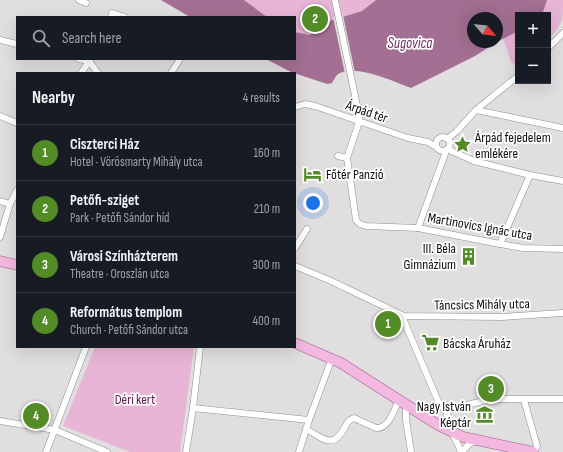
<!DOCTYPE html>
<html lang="en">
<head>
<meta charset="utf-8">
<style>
	body { margin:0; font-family:"Sofia Sans Condensed",sans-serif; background:#20242c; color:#f1f3f6 }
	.controls { position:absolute; right:12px; top:12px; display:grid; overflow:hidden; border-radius:0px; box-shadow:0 4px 16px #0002 }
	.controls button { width:36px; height:36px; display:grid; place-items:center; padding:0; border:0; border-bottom:1px solid #363941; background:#171b24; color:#f1f3f6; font:20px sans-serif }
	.compass { position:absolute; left:467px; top:12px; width:36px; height:36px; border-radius:50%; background:#171b24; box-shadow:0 4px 16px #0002; rotate:118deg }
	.you { position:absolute; left:313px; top:203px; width:14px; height:14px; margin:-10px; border:3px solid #fff; border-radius:50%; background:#1a73e8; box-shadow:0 0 0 6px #1a73e833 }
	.badge { display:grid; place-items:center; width:26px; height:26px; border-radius:50%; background:#538b27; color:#fff; font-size:13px; font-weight:700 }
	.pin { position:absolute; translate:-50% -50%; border:2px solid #fff; box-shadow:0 1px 4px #0006 }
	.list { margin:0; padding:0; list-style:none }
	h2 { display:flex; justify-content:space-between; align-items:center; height:52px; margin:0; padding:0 16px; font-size:17px }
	h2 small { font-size:13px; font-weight:400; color:#9ea1a6 }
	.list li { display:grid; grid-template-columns:26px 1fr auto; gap:12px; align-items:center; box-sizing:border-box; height:56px; padding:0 16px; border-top:1px solid #363941 }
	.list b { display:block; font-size:15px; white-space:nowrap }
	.list p { margin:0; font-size:13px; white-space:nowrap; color:#9ea1a6 }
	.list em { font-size:13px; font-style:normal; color:#9ea1a6 }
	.icon { flex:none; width:22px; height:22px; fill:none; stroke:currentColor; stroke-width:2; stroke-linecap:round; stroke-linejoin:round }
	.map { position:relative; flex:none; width:563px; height:452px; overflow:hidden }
	.search { position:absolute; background:#171b24; box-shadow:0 4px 16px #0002; left:16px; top:16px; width:280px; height:44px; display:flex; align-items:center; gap:10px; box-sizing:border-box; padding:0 14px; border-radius:0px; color:#9ea1a6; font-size:15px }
	.panel { position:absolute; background:#171b24; box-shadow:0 4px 16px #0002; left:16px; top:72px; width:280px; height:276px; border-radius:0px }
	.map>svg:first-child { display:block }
</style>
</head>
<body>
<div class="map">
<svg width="563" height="452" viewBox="0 0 563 452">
	<rect width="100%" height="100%" fill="#e1dee0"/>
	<g fill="#e8b5d6">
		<polygon points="244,0 376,0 362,11 326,22 320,30 309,35 295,32 295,17 267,17"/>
		<path d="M547 0H563C563 21 563 24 548 40V15H542Z"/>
		<polygon points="518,31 518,66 511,62 503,38"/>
		<polygon points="95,347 194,347 180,452 130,452 63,426"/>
	</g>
	<g fill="#a36f92">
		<polygon points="161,0 244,0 267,17 190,17"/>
		<path d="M376 0H547L542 15H518V31L497 42V18H473V42H497L475 56 411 88C395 82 352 62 337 75 335 77 334 80 332 83L328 84 324 83 291 72 266 59H295V32L309 35 320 30 326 22 362 11Z"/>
	</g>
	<polygon fill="#e1dee0" points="343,15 355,73 345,74 333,17"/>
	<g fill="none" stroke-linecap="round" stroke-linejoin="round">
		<defs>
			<g id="street">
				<polyline points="79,0 86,3"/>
				<polyline points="335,0 359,115 359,122 347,158 356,220 360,224 366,226 418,228 500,244 523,248 563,249"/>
				<polyline points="111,17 112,13 125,17"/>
				<polyline points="0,40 17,44"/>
				<polyline points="548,48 563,33"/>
				<polyline points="79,59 89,61 98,73"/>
				<polyline points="81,73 91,59"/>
				<polyline points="171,73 180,59"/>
				<polyline points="295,107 305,104 315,106 408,138 428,142 436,147"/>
				<polyline points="476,110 563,128"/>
				<polyline points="0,116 17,123"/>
				<circle cx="443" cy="144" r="7"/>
				<polyline points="447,139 457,131 476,110 518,76"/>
				<polyline points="447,149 474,161 530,175 563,181"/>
				<polyline points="338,156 347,158"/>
				<polyline points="0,201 10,204"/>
				<polyline points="418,228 445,154 445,151"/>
				<polyline points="0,237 10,204 17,190"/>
				<polyline points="500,244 530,175"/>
				<polyline points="295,248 307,229"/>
				<polyline points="295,266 329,280 404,316 502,317 563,313"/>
				<polyline points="402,316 438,401 443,408 447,411"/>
				<polyline points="524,400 537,446 534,452"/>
				<polyline points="406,405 406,420 411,452"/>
				<polyline points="193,408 309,420"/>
				<polyline points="447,411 458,407 492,399 563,399"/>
				<path d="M447 411C446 425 456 439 461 452"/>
				<polyline points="422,414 435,410 438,406 438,401"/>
				<polyline points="0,421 55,430 107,452"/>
				<path d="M306 429C324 439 333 450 345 427 347 423 348 420 354 418L376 428C389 429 394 410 399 400"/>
				<polyline points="46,452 86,347"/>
				<polyline points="186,452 193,408 200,347"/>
				<polyline points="299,452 309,420 332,358"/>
				<polyline points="462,452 469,444 476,441"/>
			</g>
			<g id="primary">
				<polyline points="0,261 17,265"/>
				<polyline points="295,343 341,363 438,425 463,437 533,452"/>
			</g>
		</defs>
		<use href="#street" stroke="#918e90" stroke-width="7"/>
		<use href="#primary" stroke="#9e5e8a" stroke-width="11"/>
		<use href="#street" stroke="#fff" stroke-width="6"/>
		<use href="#primary" stroke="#f3b8e0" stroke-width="10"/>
	</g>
	<defs>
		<symbol id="sight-bare" viewBox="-9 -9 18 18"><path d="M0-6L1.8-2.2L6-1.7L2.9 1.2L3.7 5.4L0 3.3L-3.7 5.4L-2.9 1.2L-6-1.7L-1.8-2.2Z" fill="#538b27" stroke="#fff" stroke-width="2.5" paint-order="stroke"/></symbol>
		<symbol id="hotel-bare" viewBox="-9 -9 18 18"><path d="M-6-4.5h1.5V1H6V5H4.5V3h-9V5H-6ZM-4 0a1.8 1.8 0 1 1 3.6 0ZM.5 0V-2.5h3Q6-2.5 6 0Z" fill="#538b27" stroke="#fff" stroke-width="2.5" paint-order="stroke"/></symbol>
		<symbol id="building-bare" viewBox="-9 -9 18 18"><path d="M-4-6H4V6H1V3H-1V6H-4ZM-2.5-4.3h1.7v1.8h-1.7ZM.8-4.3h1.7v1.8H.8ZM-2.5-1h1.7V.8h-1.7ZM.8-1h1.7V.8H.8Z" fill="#538b27" stroke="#fff" stroke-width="2.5" paint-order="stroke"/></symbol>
		<symbol id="supermarket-bare" viewBox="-9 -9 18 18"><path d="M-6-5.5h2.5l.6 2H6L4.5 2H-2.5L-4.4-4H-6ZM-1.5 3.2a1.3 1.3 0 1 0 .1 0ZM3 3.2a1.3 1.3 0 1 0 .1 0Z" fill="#538b27" stroke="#fff" stroke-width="2.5" paint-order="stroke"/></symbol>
		<symbol id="museum-bare" viewBox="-9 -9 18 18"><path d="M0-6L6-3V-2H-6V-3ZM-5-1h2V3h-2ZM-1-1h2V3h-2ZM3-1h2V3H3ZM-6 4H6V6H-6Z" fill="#538b27" stroke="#fff" stroke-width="2.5" paint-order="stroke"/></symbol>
	</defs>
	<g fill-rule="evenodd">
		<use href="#sight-bare" x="450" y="132" width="25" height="25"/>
		<use href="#hotel-bare" x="300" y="162" width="25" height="25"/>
		<use href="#building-bare" x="456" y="244" width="25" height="25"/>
		<use href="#supermarket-bare" x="418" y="330" width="25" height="25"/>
		<use href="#museum-bare" x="472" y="402" width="25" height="25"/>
	</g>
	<g text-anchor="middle" stroke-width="3.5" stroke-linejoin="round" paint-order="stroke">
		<g font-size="14" fill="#0f0d0e" stroke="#fff">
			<text transform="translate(367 111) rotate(19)" y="5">Árpád tér</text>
			<text transform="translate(480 226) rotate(10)" y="5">Martinovics Ignác utca</text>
			<text transform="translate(482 304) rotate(-1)" y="5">Táncsics Mihály utca</text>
		</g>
		<g font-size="14" fill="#0f0d0e" stroke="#fff" text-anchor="start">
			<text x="475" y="142">Árpád fejedelem<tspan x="475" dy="16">emlékére</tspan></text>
			<text x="326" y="179">Főtér Panzió</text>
			<text x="456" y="253" text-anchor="end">III. Béla<tspan x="456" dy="16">Gimnázium</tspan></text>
			<text x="443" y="348">Bácska Áruház</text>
			<text x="471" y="411" text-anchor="end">Nagy István<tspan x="471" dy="16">Képtár</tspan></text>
		</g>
		<g font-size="14" fill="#60204f" stroke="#fff">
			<text x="135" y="404">Déri kert</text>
		</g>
		<g font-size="15" font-style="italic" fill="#733160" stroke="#fff">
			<text x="410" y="48">Sugovica</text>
		</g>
	</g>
</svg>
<div class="controls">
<button>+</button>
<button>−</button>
</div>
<svg class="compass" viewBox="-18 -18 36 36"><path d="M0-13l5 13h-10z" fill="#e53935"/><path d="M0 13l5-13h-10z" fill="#9ea1a6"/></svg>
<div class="you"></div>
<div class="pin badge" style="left:388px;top:324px">1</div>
<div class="pin badge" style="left:315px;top:19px">2</div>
<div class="pin badge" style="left:491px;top:389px">3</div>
<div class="pin badge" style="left:36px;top:416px">4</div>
<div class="search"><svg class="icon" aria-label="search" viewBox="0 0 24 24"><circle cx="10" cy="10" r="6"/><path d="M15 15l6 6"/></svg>Search here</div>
<section class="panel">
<h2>Nearby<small>4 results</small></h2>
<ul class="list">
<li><span class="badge">1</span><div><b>Ciszterci Ház</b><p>Hotel · Vörösmarty Mihály utca</p></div><em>160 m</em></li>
<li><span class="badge">2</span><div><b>Petőfi-sziget</b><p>Park · Petőfi Sándor híd</p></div><em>210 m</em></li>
<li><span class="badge">3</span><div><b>Városi Színházterem</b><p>Theatre · Oroszlán utca</p></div><em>300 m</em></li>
<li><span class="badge">4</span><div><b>Református templom</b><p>Church · Petőfi Sándor utca</p></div><em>400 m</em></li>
</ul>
</section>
</div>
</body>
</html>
